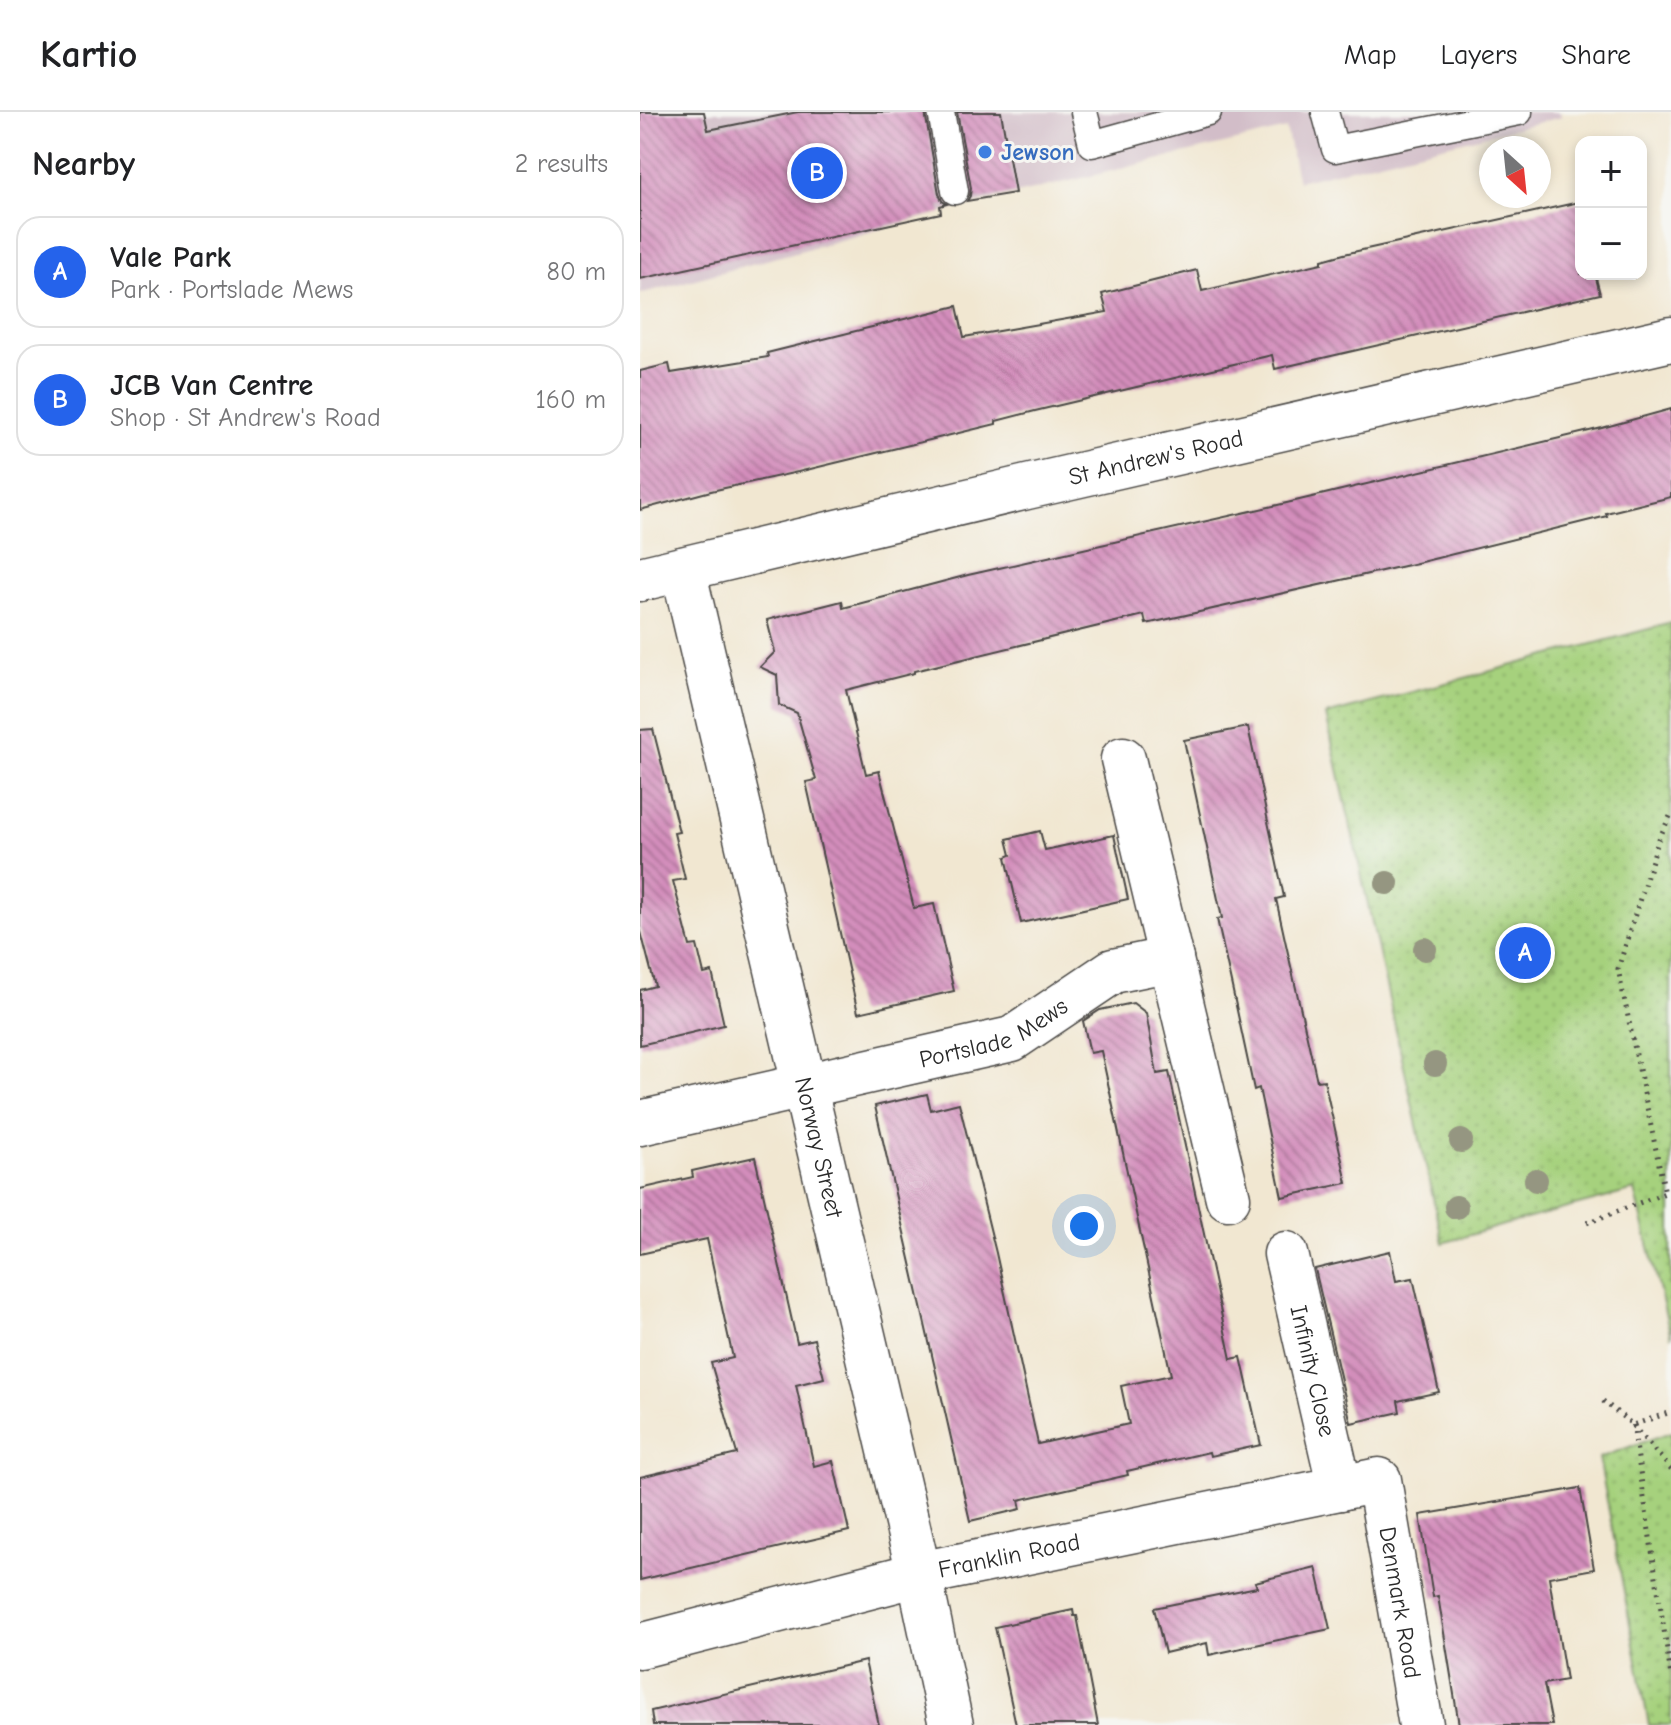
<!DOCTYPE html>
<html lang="en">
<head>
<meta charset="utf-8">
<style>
	body { margin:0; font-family:"Comic Neue",sans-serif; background:#f2f2f2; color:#202124 }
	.controls { position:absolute; right:24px; top:24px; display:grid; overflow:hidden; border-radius:16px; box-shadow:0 4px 12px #0003 }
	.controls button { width:72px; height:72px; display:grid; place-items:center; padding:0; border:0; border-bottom:2px solid #e0e0e0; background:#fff; color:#202124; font:40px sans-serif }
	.compass { position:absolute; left:839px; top:24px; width:72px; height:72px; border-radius:50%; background:#fff; box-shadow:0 4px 12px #0003; rotate:153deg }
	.you { position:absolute; left:444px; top:1114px; width:28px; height:28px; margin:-20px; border:6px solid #fff; border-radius:50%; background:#1a73e8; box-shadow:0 0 0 12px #1a73e833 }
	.badge { display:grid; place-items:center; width:52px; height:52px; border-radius:50%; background:#2563eb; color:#fff; font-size:26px; font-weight:700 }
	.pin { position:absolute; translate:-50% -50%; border:4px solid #fff; box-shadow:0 2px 8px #0006 }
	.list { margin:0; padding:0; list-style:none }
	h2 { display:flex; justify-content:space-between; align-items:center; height:104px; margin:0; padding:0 32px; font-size:34px }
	h2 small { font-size:26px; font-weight:400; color:#757577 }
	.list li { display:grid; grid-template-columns:52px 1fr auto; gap:24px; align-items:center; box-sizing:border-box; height:112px; margin:0 16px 16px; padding:0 16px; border:2px solid #e0e0e0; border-radius:24px }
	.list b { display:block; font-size:30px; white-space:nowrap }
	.list p { margin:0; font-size:26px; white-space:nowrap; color:#757577 }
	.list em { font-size:26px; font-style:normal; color:#757577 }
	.map { position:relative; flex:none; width:1031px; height:1613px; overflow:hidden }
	header { display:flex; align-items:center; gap:48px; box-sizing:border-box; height:112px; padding:0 40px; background:#fff; border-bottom:2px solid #e0e0e0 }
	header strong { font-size:38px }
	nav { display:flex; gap:44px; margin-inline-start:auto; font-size:28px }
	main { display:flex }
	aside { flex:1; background:#fff }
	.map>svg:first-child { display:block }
</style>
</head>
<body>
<header>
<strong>Kartio</strong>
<nav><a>Map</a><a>Layers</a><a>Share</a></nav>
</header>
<main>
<aside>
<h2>Nearby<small>2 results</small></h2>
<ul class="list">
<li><span class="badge">A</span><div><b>Vale Park</b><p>Park · Portslade Mews</p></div><em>80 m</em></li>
<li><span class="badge">B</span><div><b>JCB Van Centre</b><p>Shop · St Andrew's Road</p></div><em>160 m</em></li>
</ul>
</aside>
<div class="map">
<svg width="1031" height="1613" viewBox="0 0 1031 1613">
	<defs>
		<pattern id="park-dots" width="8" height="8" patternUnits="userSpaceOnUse" patternTransform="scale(2)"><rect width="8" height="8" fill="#a6d17d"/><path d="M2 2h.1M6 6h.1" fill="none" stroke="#8fb46c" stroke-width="1.8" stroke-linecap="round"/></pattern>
		<pattern id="building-back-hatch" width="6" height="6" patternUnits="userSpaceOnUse" patternTransform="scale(2)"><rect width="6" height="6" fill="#d38dbb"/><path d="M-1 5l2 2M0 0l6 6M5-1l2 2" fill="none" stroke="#ab7398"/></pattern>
	</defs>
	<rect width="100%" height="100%" fill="#f6f6f2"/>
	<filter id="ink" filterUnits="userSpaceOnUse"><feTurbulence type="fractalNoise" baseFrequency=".0125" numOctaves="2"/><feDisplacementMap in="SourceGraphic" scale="16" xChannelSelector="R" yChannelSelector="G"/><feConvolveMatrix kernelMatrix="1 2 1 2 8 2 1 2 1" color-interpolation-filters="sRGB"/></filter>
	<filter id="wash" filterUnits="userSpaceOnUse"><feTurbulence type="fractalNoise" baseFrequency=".006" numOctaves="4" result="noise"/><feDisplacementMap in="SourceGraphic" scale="32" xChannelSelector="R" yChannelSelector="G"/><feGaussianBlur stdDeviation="1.8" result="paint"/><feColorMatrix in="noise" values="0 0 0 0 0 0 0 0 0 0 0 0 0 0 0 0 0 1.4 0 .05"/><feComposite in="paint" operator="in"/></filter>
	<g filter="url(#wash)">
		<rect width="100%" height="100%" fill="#f1e7d1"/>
		<polygon fill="#d2bdc8" points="0,0 920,0 921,5 658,69 646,17 322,95 0,182"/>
		<g fill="url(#park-dots)" stroke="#687e54" stroke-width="2">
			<polygon points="1031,511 1031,1225 995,1078 867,1112 803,1131 686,603"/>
			<polygon points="1031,1320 1031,1613 1009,1613 959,1346"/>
		</g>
		<g id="blocks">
			<g fill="url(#building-back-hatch)">
				<polygon points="0,0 64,0 68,18 158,0 285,0 299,82 302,89 307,92 300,94 301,101 0,167"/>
				<polygon points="317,0 361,0 375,81 327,89 330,84 331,76"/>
				<polygon points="939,90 941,162 955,162 960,182 635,257 632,243 395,299 356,309 356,312 158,360 71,379 0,398 0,259 29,252 31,261 128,245 127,241 317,194 324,225 467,200 462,182 557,158 562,179 682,151 682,148 704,142"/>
				<polygon points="1031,297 1031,385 966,401 967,404 777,451 506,512 504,503 274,559 274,561 206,578 226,662 239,659 274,796 294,792 314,879 218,901 166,670 176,668 157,601 139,593 137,563 120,555 135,540 127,508 202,489 203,496 328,463 651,390 962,316"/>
				<polygon points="608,615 644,785 636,787 645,828 677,969 684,968 707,1071 642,1085 619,976 614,978 592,875 577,807 582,806 544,628"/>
				<polygon points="13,617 39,720 34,721 45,767 33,769 50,834 57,833 64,862 72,860 84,913 0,933 0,878 15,874 0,816 0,618"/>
				<polygon points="400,719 405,738 474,723 488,787 381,811 366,745 371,743 367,727"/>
				<polygon points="493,891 506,901 517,962 529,960 591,1247 601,1245 621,1333 570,1344 569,1340 487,1359 488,1363 379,1388 381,1397 330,1409 235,994 287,982 291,998 319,991 356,1141 398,1332 489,1312 481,1274 531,1263 461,939 450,941 443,909 460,898"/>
				<polygon points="115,1045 157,1231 174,1227 184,1266 156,1273 174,1354 193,1349 209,1419 0,1468 0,1365 97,1342 71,1251 93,1246 67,1127 0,1142 0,1077 53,1065 52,1059"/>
				<polygon points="750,1139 756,1169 773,1166 799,1280 758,1289 760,1300 711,1311 675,1157"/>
				<polygon points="940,1376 954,1457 909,1465 926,1568 904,1572 912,1613 819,1613 798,1484 793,1485 780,1403"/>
				<polygon points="676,1455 690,1517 569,1543 567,1531 525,1541 514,1496 617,1475 615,1470"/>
				<polygon points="433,1498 434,1504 437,1504 458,1613 376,1613 355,1515"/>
				<polygon points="225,1549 239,1613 13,1613 11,1599"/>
			</g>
		</g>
	</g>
	<g filter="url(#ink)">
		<use href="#blocks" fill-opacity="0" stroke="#494744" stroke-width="2"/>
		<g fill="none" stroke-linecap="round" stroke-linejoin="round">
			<defs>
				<g id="service">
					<polyline points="301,0 315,79"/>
					<polyline points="444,0 452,32 568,0"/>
					<polyline points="685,0 695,37 879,0"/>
				</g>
				<g id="minor">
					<path id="s1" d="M43 457 279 1462 311 1613"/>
					<path id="s2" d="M0 467 387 375 1031 227"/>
					<polyline points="483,647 588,1086"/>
					<path id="s3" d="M0 1011 372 927 473 859 531 847"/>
					<path id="s4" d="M646 1142 700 1376"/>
					<path id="s5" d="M0 1534 279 1462 739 1368 781 1613"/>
				</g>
			</defs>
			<use href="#service" stroke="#494744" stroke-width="29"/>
			<use href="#minor" stroke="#494744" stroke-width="47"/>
			<g stroke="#494744" stroke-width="5" stroke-dasharray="2 6" stroke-linecap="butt">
				<polyline points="947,1111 1025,1081 978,857 1018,729 1031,702"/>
				<polyline points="963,1289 993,1313 1031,1300"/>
				<polyline points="993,1313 1031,1564"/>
				<polyline points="993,1314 1031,1357"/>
			</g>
			<use href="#service" stroke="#fff" stroke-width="26"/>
			<use href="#minor" stroke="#fff" stroke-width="44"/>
		</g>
		<g fill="#959681">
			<circle cx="747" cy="771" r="12"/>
			<circle cx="785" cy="837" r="12"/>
			<circle cx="795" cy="952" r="12"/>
			<circle cx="821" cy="1029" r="12"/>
			<circle cx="896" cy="1068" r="12"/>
			<circle cx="816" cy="1095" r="12"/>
		</g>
	</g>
	<circle fill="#3f7fe0" stroke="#f6f6f2" stroke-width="3" cx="345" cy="40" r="8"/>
	<g text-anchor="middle" stroke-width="6" stroke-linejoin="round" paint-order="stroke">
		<g font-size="24" font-weight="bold" fill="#366cbe" stroke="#f6f6f2" text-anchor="start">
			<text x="361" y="48">Jewson</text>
		</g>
		<g font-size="24" fill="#2b2b2b" stroke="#f6f6f2">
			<text dy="8" stroke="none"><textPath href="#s2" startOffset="530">St Andrew's Road</textPath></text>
			<text dy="8" stroke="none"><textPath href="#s3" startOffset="366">Portslade Mews</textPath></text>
			<text dy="8" stroke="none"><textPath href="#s1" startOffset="594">Norway Street</textPath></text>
			<text dy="8" stroke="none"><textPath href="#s4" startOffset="120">Infinity Close</textPath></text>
			<text dy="8" stroke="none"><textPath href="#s5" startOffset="380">Franklin Road</textPath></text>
			<text dy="8" stroke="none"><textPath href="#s5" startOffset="882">Denmark Road</textPath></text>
		</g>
	</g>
</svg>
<div class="controls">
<button>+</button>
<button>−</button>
</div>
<svg class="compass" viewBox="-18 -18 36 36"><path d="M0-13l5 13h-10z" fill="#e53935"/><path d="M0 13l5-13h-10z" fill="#757577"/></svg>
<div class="you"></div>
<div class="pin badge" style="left:885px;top:841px">A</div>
<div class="pin badge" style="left:177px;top:61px">B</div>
</div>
</main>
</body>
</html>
